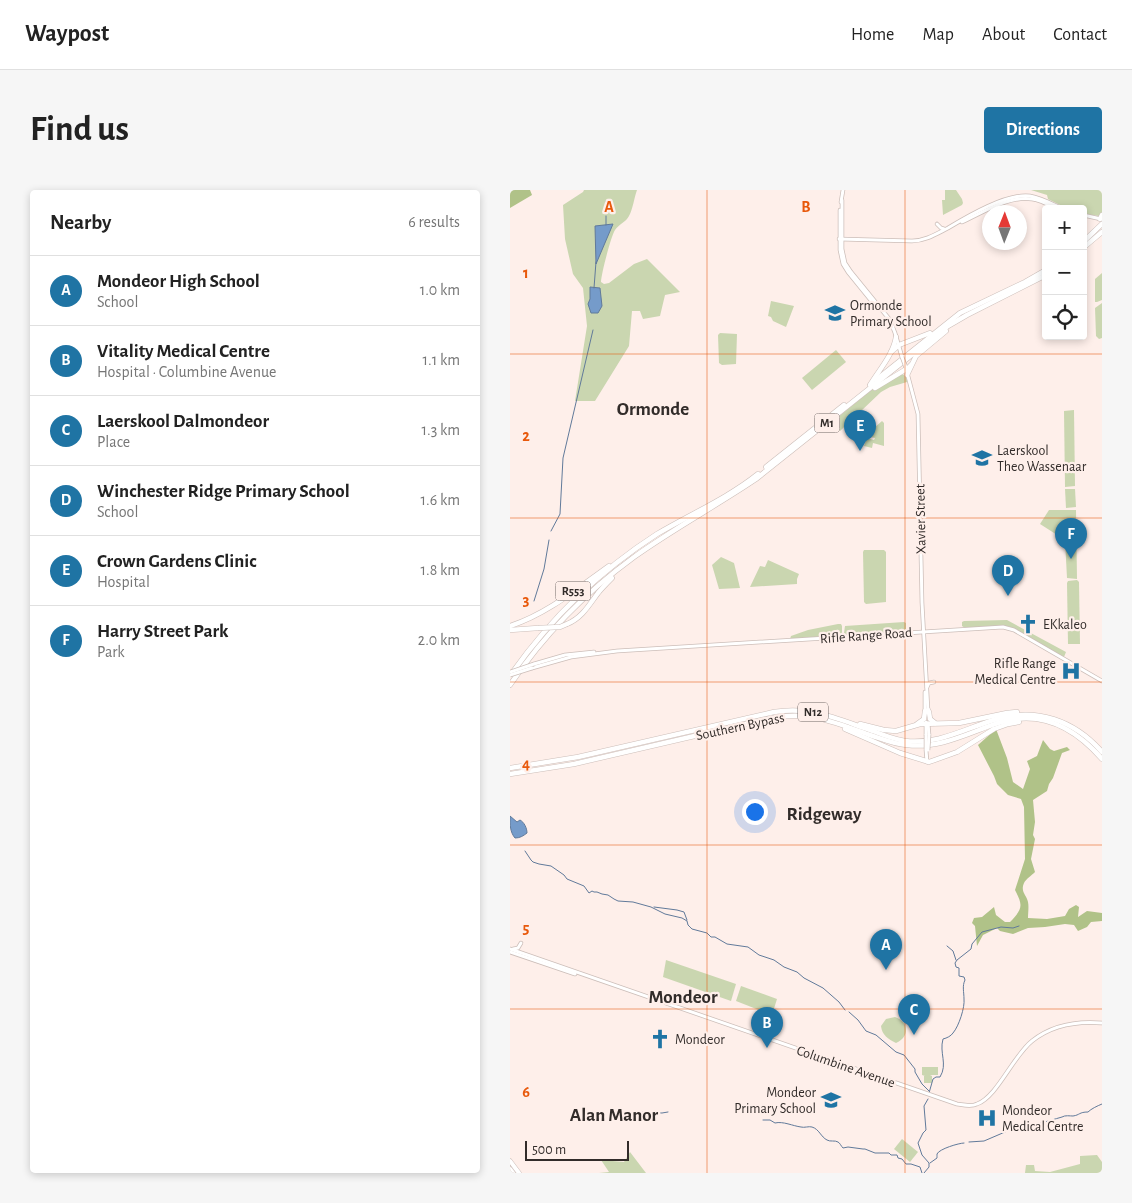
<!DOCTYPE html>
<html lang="en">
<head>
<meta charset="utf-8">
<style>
	body { margin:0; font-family:"Alegreya Sans",sans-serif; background:#f6f6f6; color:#222 }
	.controls { position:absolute; right:15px; top:15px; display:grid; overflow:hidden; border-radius:5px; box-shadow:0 2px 8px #0003 }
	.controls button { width:45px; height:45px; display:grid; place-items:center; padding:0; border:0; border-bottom:1px solid #e0e0e0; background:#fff; color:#222; font:25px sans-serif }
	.compass { position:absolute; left:472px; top:15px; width:45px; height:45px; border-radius:50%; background:#fff; box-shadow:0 2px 8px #0003; rotate:1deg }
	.scale { position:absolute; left:15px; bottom:12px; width:104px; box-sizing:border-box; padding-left:5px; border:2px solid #322c2a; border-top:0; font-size:14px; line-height:18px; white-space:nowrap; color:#322c2a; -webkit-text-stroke:4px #feefea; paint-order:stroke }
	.you { position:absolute; left:244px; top:621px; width:18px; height:18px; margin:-12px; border:4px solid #fff; border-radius:50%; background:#1a73e8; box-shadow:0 0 0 8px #1a73e833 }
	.badge { display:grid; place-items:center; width:32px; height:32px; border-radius:50%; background:#1f74a4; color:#fff; font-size:16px; font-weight:700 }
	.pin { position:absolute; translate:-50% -41px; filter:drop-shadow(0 1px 2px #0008) }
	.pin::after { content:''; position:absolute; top:26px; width:18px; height:15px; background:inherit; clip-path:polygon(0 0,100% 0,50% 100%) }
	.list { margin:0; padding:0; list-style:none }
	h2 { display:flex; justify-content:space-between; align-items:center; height:65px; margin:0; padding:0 20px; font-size:21px }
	h2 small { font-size:16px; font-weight:400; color:#767676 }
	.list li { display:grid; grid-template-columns:32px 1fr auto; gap:15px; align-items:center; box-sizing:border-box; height:70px; padding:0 20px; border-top:1px solid #e0e0e0 }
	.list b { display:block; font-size:19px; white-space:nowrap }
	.list p { margin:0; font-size:16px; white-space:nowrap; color:#767676 }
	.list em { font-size:16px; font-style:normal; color:#767676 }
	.icon { flex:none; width:28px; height:28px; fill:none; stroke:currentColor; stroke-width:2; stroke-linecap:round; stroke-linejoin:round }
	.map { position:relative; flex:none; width:592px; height:983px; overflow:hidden; border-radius:5px }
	header { display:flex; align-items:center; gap:30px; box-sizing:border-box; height:70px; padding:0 25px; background:#fff; border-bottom:1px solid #e0e0e0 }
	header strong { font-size:24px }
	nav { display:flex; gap:28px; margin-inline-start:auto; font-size:18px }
	.intro { display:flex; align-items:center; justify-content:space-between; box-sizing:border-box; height:120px; padding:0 30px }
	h1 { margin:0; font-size:35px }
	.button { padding:12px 22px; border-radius:5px; background:#1f74a4; color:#fff; font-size:18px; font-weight:700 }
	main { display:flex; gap:30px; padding:0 30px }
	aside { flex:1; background:#fff; border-radius:5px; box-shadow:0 2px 8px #0003 }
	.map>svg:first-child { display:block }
</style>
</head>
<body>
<header>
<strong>Waypost</strong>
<nav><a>Home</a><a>Map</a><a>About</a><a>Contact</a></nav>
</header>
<div class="intro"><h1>Find us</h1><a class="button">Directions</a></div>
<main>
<aside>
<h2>Nearby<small>6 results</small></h2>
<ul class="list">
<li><span class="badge">A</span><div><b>Mondeor High School</b><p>School</p></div><em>1.0 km</em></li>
<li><span class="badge">B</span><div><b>Vitality Medical Centre</b><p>Hospital · Columbine Avenue</p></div><em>1.1 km</em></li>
<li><span class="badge">C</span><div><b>Laerskool Dalmondeor</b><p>Place</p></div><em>1.3 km</em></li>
<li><span class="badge">D</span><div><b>Winchester Ridge Primary School</b><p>School</p></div><em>1.6 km</em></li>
<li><span class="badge">E</span><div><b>Crown Gardens Clinic</b><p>Hospital</p></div><em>1.8 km</em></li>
<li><span class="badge">F</span><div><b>Harry Street Park</b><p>Park</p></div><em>2.0 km</em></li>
</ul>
</aside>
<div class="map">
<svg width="592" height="983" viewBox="0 0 592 983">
	<rect width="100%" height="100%" fill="#feefea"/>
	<g fill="#cad6b0">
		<path d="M74 0H127C124 8 123 19 119 26 116 32 109 34 105 40 101 46 91 85 91 92L94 94 99 93 124 74 137 69 170 102 155 105 150 126 133 129 130 121H122L119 156 85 211H65L77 136 73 98 63 84 55 49 53 15 73 2Z"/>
		<polygon points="435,0 446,0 452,9 453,13 452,15 433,25 432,10 435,10"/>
		<polygon points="521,0 592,0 592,24 589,26 573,24 573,19 556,18 538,9 537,5"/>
		<polygon points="592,83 592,110 587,112 585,112 585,89"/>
		<polygon points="261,111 284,116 276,137 263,131 261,127 258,126"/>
		<polygon points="592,113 592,148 589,149 586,146 585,118"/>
		<polygon points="210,143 227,144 226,174 212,175 209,173 208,145"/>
		<polygon points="326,160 336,172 302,200 292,188"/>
		<polygon points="391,184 395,185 397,190 397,192 380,197 371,202 330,241 322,232 360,201"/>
		<polygon points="564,220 565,296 555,297 554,221"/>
		<polygon points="372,231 374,233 374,256 363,253 362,258 354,256 357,248 364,250 365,248 355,246"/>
		<polygon points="555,299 565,299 566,317 556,318"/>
		<polygon points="539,320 566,320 567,389 557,388 555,350 530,334"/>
		<polygon points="354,360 374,360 376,362 376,412 356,414 354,412 353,362"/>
		<polygon points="211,367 224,373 230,398 209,399 202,375"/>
		<polygon points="258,370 289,384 287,389 287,394 240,397 250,376 255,377"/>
		<polygon points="567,390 569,392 570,454 558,454 557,393 558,391"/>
		<polygon points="497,430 556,462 554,467 498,436 493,436 455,438 452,436 452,432 454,431"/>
		<polygon points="394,432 396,433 396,440 394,441 337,445 334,443 335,436"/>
		<polygon points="328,434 331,434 332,436 332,444 330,445 280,449 281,446 298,440"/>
		<polygon points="156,770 226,794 221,811 153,787"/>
		<polygon points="231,796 267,809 262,825 226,811"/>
		<path d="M385 827C399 832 400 847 386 853 378 849 372 845 371 836L376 829Z"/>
		<polygon points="412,877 428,877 428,885 420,885 422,886 422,893 414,893 414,886 415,886 412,885"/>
		<polygon points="392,949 408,962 400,972 384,959"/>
		<polygon points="120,962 136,983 89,983 99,982 91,970 114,972"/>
		<polygon points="587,965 592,972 592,983 515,983 516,975 524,975 525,981 540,982 570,974 570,966"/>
	</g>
	<g fill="#b0c288">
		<polygon points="0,0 20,0 22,5 0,18"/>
		<path d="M486 539 497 568 503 592 513 599 520 579 517 571 527 566 533 550 540 559 544 561 557 557 560 560 552 563 543 588 539 594 537 601 523 610 525 632 523 645 525 649 521 669 525 682C521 686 516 689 514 693 510 702 517 705 518 712 519 717 518 723 518 728L537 729 555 726 559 719 566 715 569 717 568 727 577 721 592 723V731L581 732 577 737 568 741 564 735 555 734 535 737 518 738 503 744 490 741 487 738 473 745 467 756 465 736 462 733 464 728 472 727 484 717 486 725 495 732H500C513 719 513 715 505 700L515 669 514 617 511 609 498 605 487 594 484 586 468 555Z"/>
	</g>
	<g fill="#759bca" stroke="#617a9a">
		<polygon points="103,34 86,74 85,36"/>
		<polygon points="80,97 90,98 92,116 88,123 81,123 78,114 80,109"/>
		<path d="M0 626 7 632 10 630C14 632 17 638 17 643 13 646 10 648 5 648 0 642 0 635 0 626Z"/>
	</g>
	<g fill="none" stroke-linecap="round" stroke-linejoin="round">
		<g stroke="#617a9a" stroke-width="1">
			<polyline points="96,20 96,11"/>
			<polyline points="96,26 96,35"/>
			<polyline points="84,98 86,72"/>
			<polyline points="41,341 50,324 53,268 83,140"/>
			<polyline points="24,411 34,379 39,350"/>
			<polyline points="15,661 21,670 23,672 29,674 41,676 54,685 57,689 74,696 79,703 82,701 84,702 87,702 92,704 98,705 104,709 108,711 123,712 141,717 155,724 172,728 177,731 178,735 182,739 197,743 201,747 205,747 217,754 238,757 249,765 264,770 274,777 287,782 294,788 313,798 329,812 335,820"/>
			<polyline points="144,717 167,720 174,722 177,730"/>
			<polyline points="437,756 443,761 446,770"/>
			<polyline points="339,822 348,830 356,841 366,845 386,862 394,865 405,879 405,882 412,894 419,901"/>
			<path d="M419 903 423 889 426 887H430C438 874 429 863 433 849 437 848 441 846 443 843 449 836 455 817 454 809 454 802 452 796 455 790L454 787 449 786V778L446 777 445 773 447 770 461 759 462 754 472 742 491 737 503 738 509 736"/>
			<polyline points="126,922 152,923 158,922"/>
			<path d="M253 930H260L265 933C273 931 283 936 291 937 294 938 299 936 302 937 309 939 311 947 317 950 320 952 325 950 328 952 330 953 331 956 333 958L338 957 353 959H355L365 963H379L381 965H387L388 968 392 969 396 974H401L410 977 412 983"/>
			<path d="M459 952 474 951 495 942 506 935C521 937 538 931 552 927 555 925 560 926 563 926 570 925 569 922 578 922 581 919 587 916 592 914"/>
			<path d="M420 973 427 968C427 967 427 966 427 964 429 959 449 953 454 953"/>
			<polyline points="414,983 419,977 419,973 412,965 408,953 413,943 416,940 414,916 418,909"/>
		</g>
		<defs>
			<g id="secondary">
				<polyline points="332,10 332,59 335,73 341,82 380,130 385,143 392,167"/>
				<polyline points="331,12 333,0"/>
				<polyline points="330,20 330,60 333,74 338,82 368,119"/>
				<polyline points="573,25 591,29"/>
				<path d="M452 32C472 23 500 5 522 9 531 10 539 15 547 19"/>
				<polyline points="427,34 431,38 434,39"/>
				<path d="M329 49 402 51C415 51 426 44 438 38 458 26 497 3 520 6 532 8 542 14 553 19"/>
				<polyline points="395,175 408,224 412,413 418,521"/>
				<polyline points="24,474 55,465 84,462"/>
				<polyline points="22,478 61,467 107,461 493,437 504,440 592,491"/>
				<polyline points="417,497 419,493 424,492"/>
				<polyline points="415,502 415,521"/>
				<polyline points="416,532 416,545"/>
				<polyline points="418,533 419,545"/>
				<polyline points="416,560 417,572"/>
				<path d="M0 759 447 914C454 915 461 917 467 914 487 907 503 866 522 851 542 835 568 831 592 833"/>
				<polyline points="3,759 8,758 11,753"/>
				<polyline points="0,762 65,784"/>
			</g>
			<g id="primary">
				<polyline points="0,971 9,983"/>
				<polyline points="0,979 3,983"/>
			</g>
			<g id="motorway">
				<polyline points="590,29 592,25"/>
				<polyline points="573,52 592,34"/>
				<polyline points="573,58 592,42"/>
				<polyline points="381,162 389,155 420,143"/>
				<polyline points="397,185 406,166 436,141"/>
				<polyline points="366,190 450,123 515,92 536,80"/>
				<path d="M360 195C369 180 383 165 386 147"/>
				<polyline points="365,198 398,178 401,175"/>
				<polyline points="256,277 334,215"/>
				<path d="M57 434C72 428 79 415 88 403 92 398 97 393 102 388"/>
				<path d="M0 436C37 424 68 398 99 376"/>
				<polyline points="0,440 28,438"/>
				<path d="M2 483C41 428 91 380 147 344 181 324 218 308 248 284"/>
				<path d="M0 495C33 446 76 402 124 367 163 339 206 316 246 289L438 136 457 125 536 85"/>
				<polyline points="418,520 419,522 420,529 425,533"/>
				<polyline points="350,534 374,540 386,541 410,534 449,533 497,523 507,522"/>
				<polyline points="407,534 414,529 415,521"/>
				<polyline points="335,539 390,563 419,572 447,562 484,539 498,534 509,532"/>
				<path d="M0 578 68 567 264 522C302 516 327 529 363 541 373 545 384 549 395 551 428 555 456 538 487 529 527 517 565 531 592 562"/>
				<path d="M0 584 64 574 258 529C295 520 322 531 357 544 370 548 383 554 397 555 430 559 458 543 488 533 530 519 565 538 592 569"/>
			</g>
		</defs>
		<use href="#secondary" stroke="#ccbeb9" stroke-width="4.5"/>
		<use href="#primary" stroke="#ccbeb9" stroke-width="5"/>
		<use href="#motorway" stroke="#ccbeb9" stroke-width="5.5"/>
		<use href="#secondary" stroke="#fff" stroke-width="3"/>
		<use href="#primary" stroke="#fff" stroke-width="4"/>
		<use href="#motorway" stroke="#fff" stroke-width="4.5"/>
		<defs>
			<g id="secondary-bridge">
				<polyline points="392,167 395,175"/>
				<polyline points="0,482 24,474"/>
				<polyline points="0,485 22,478"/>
				<polyline points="416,545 416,559"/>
				<polyline points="418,560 419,545"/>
			</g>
			<polyline id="motorway-bridge" points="28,438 50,437 57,434"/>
		</defs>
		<use href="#secondary-bridge" stroke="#ccbeb9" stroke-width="4.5" stroke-linecap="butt"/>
		<use href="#motorway-bridge" stroke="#ccbeb9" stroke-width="5.5" stroke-linecap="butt"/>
		<use href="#secondary-bridge" stroke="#fff" stroke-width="3"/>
		<use href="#motorway-bridge" stroke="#fff" stroke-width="4.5"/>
	</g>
	<path fill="none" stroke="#e8590c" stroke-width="1" stroke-opacity="0.55" d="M197 0V983M395 0V983M0 164H592M0 328H592M0 492H592M0 655H592M0 819H592"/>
	<defs>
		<symbol id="school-bare" viewBox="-9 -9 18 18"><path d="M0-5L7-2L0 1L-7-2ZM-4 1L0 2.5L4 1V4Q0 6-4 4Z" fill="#1f74a4" stroke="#feefea" stroke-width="2.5" paint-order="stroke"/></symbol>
		<symbol id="church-bare" viewBox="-9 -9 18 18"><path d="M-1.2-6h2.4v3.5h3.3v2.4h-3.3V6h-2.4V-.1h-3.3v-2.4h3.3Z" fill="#1f74a4" stroke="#feefea" stroke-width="2.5" paint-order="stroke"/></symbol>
		<symbol id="hospital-bare" viewBox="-9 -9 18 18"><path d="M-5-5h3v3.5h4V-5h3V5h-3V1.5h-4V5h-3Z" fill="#1f74a4" stroke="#feefea" stroke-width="2.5" paint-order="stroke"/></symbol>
	</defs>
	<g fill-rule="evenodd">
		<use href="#school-bare" x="311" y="109" width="28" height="28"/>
		<use href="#school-bare" x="458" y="254" width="28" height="28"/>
		<use href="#church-bare" x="504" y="420" width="28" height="28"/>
		<use href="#hospital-bare" x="547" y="467" width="28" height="28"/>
		<use href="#church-bare" x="136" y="835" width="28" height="28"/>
		<use href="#school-bare" x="307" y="896" width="28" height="28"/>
		<use href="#hospital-bare" x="463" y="914" width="28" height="28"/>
	</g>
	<g text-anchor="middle" stroke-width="4.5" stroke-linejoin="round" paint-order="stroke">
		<g fill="#feefea" stroke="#6f6664" stroke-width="1">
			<rect x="304.5" y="223.5" width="25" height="19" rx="4"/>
			<rect x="45.5" y="391.5" width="35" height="19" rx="4"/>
			<rect x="288" y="512.5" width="30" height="19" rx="4"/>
		</g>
		<g font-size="12" font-weight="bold" fill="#322c2a">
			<text x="317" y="237">M1</text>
			<text x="63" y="405">R553</text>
			<text x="303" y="526">N12</text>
		</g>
		<g font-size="14" fill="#322c2a" stroke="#feefea" text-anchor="start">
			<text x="340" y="120">Ormonde<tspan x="340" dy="16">Primary School</tspan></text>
			<text x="487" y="265">Laerskool<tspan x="487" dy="16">Theo Wassenaar</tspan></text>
			<text x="533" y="439">EKkaleo</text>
			<text x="546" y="478" text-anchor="end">Rifle Range<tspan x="546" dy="16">Medical Centre</tspan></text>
			<text x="165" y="854">Mondeor</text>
			<text x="306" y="907" text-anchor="end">Mondeor<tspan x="306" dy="16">Primary School</tspan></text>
			<text x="492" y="925">Mondeor<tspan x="492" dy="16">Medical Centre</tspan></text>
		</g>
		<g font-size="14" fill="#322c2a" stroke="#feefea">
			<text transform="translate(410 329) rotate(-91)" y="5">Xavier Street</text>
			<text transform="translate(356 445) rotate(-4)" y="5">Rifle Range Road</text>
			<text transform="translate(230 536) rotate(-12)" y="5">Southern Bypass</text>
			<text transform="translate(336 876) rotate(19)" y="5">Columbine Avenue</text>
		</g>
		<g font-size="19" font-weight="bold" fill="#322c2a" stroke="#feefea">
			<text x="143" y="225">Ormonde</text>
			<text x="314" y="630">Ridgeway</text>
			<text x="173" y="813">Mondeor</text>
			<text x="104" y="931">Alan Manor</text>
		</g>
	</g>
	<g font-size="16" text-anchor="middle" font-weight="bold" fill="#e8590c" stroke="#feefea" stroke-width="4.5" stroke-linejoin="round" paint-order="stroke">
		<text x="99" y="22">A</text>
		<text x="296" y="22">B</text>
		<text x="16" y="88">1</text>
		<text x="16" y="251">2</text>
		<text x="16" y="415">3</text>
		<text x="16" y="579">4</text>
		<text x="16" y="743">5</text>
		<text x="16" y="907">6</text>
	</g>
</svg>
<div class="controls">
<button>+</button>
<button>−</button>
<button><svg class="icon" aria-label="locate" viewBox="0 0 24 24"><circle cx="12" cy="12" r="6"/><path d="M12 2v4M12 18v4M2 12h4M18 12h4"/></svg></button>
</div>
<svg class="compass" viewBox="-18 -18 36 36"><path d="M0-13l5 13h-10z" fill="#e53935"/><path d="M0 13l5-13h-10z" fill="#767676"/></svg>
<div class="scale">500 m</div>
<div class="you"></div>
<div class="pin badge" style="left:376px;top:780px">A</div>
<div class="pin badge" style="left:257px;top:858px">B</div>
<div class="pin badge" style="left:404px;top:845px">C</div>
<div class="pin badge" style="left:498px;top:406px">D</div>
<div class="pin badge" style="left:350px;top:261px">E</div>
<div class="pin badge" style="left:561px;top:369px">F</div>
</div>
</main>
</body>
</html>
